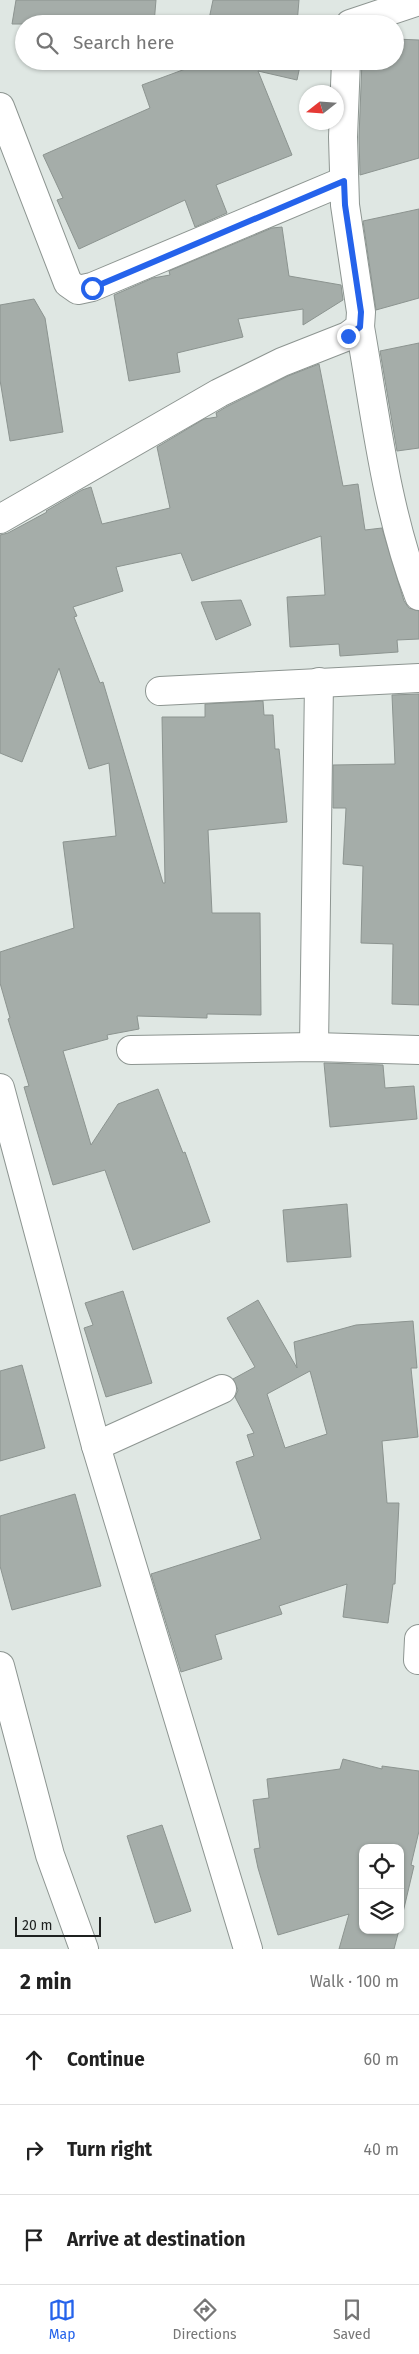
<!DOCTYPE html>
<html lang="en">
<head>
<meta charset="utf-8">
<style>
	body { margin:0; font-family:"Fira Sans",sans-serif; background:#f2f2f2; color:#222 }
	.controls { position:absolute; right:15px; bottom:15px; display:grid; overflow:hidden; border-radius:10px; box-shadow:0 1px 4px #0004 }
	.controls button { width:45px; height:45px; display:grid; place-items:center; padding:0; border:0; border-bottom:1px solid #e0e0e0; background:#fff; color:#222; font:25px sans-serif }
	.compass { position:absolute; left:299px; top:85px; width:45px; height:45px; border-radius:50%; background:#fff; box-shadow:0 1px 4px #0004; rotate:253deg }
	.scale { position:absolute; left:15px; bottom:12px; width:86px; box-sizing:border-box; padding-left:5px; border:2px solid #1e2120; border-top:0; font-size:14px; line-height:18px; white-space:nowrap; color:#1e2120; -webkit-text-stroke:4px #dfe7e3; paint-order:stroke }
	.stop { position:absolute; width:15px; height:15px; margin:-11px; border:4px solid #2563eb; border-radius:50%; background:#fff }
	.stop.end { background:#2563eb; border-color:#fff; box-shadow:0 1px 5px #0008 }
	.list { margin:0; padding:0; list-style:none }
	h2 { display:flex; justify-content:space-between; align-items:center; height:65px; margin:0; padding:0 20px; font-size:21px }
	h2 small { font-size:16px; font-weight:400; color:#767676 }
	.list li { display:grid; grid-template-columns:32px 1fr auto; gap:15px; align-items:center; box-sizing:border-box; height:90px; padding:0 20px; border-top:1px solid #e0e0e0 }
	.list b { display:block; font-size:19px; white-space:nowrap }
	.list em { font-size:16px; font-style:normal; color:#767676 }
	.icon { flex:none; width:28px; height:28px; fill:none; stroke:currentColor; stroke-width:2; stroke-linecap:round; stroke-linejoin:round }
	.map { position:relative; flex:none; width:419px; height:1949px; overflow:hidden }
	.search { position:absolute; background:#fff; box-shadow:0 1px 4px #0004; left:15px; right:15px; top:15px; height:55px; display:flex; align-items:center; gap:12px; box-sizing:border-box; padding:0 18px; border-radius:28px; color:#767676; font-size:19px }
	.sheet { height:335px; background:#fff }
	nav { display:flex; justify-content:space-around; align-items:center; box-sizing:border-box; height:70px; border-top:1px solid #e0e0e0; background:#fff; font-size:14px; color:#767676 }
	nav a { display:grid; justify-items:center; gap:2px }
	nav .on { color:#2563eb }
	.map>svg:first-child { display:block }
</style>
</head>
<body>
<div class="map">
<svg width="419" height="1949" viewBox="0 0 419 1949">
	<rect width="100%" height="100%" fill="#dfe7e3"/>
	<g fill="#a5ada9" stroke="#8c9490" fill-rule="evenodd">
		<polygon points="16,0 156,0 154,24 12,24"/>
		<polygon points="213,0 299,0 297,24 208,24"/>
		<polygon points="395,39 419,40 419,158 360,175 359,137 362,61 395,61"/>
		<polygon points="207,61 301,61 297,80 258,71 292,155 216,185 227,213 195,227 185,200 79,249 57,200 63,198 43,155 150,108 142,85"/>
		<polygon points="419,209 419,298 376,310 363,221"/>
		<polygon points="282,227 289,276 341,285 343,300 303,325 303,309 238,319 243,337 177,353 180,372 129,381 114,295 153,278 170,275 169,271 272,228"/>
		<polygon points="34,299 45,318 63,432 10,441 0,380 0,305"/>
		<polygon points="419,343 419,448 397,451 380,351"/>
		<polygon points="319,364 343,486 358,484 365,530 382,528 404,601 409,608 419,611 419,639 397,640 398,652 340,656 339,644 290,647 287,597 325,595 321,536 192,581 181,553 116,567 123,591 73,607 77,616 74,617 100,683 103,682 163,883 165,883 162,717 205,717 205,704 263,701 264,715 273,715 275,749 279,749 287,822 208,830 212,913 260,913 261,1015 207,1014 207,1018 137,1016 139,1029 107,1035 108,1039 63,1051 91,1145 118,1104 158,1089 183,1153 185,1152 210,1222 133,1250 105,1170 53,1185 24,1087 29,1086 8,1019 10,1018 0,983 0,952 74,928 63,842 116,836 109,763 89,769 59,668 22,762 0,753 0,535 8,533 47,512 46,511 82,490 91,487 102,524 170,508 157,447 204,419 217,417 216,413 226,407 288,376"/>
		<polygon points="241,600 251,625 216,640 201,602"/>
		<polygon points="419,694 419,1005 392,1004 393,944 361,943 363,866 343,864 346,808 333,808 333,765 395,764 392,695"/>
		<polygon points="324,1063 383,1065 385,1088 414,1086 417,1119 330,1127"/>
		<polygon points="347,1204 351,1257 287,1262 283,1210"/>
		<polygon points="123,1291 152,1383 106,1397 84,1328 93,1325 85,1303"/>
		<path d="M258 1300 297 1368 294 1342 356 1325 413 1321 417 1368H411L418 1437 382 1441 387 1503H399L395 1584H393L388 1623 343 1617 347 1584 279 1606 282 1614 215 1635 222 1659 181 1672 151 1574 261 1539 236 1462 254 1456 247 1435 254 1433 235 1397 238 1390 233 1379 255 1367 227 1318ZM310 1371 327 1434 285 1448 267 1394Z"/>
		<polygon points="22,1365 45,1448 0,1461 0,1371"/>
		<polygon points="75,1494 101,1586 12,1610 0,1566 0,1516"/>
		<polygon points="343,1759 382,1769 382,1766 419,1771 419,1831 411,1865 414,1866 400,1925 400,1848 363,1848 363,1930 399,1930 394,1949 339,1949 349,1914 278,1935 258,1868 254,1849 260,1848 253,1800 269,1798 267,1779 340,1769"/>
		<polygon points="162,1825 191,1911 155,1923 127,1836"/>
	</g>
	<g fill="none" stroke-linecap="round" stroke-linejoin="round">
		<defs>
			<g id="minor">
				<polyline points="350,24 419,1"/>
				<polyline points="0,107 68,283 78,290 92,287 344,181"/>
				<path d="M360 327C376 418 386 510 419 596"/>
				<polyline points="0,519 219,393 282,362 348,336 360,327 361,312 345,205 343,137 346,61"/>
				<polyline points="160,691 419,678"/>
				<polyline points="314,1047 319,682"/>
				<polyline points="131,1050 314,1047 419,1050"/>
				<polyline points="0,1088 96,1446 248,1949"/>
				<polyline points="96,1446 222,1389"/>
				<polyline points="418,1660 419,1639"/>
				<polyline points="0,1666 50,1855 84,1949"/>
			</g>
		</defs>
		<use href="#minor" stroke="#8d9591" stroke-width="30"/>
		<use href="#minor" stroke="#fff" stroke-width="28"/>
	</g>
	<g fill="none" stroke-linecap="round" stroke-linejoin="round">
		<polyline stroke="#2563eb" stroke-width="6" points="92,288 344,181 345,205 361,312 360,327 348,336"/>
	</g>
</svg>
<div class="controls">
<button><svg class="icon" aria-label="locate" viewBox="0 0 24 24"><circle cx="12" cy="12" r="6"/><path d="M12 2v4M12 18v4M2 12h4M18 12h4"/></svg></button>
<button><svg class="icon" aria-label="layers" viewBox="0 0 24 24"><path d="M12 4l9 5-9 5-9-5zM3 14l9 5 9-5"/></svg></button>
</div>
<svg class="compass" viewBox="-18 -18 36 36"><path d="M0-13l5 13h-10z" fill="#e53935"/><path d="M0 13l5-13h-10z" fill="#767676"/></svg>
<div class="scale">20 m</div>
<div class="stop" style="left:92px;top:288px"></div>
<div class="stop end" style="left:348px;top:336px"></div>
<div class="search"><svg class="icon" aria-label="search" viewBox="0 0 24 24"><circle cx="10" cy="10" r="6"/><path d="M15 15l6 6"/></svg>Search here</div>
</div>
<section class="sheet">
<h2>2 min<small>Walk · 100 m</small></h2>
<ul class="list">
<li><svg class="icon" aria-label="ahead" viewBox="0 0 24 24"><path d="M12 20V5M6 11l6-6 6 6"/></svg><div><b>Continue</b></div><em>60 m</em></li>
<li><svg class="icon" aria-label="right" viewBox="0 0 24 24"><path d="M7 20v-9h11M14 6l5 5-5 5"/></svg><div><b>Turn right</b></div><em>40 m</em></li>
<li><svg class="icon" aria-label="arrive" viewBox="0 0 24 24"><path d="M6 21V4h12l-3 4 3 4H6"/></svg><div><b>Arrive at destination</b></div></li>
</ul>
</section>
<nav>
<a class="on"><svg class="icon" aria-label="map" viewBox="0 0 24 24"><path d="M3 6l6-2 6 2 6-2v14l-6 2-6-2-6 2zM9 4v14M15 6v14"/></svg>Map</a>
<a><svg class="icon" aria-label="directions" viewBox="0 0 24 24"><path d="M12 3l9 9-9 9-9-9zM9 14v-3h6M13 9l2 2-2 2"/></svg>Directions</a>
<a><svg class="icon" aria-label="saved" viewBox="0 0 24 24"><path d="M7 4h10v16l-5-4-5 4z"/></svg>Saved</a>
</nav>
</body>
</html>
